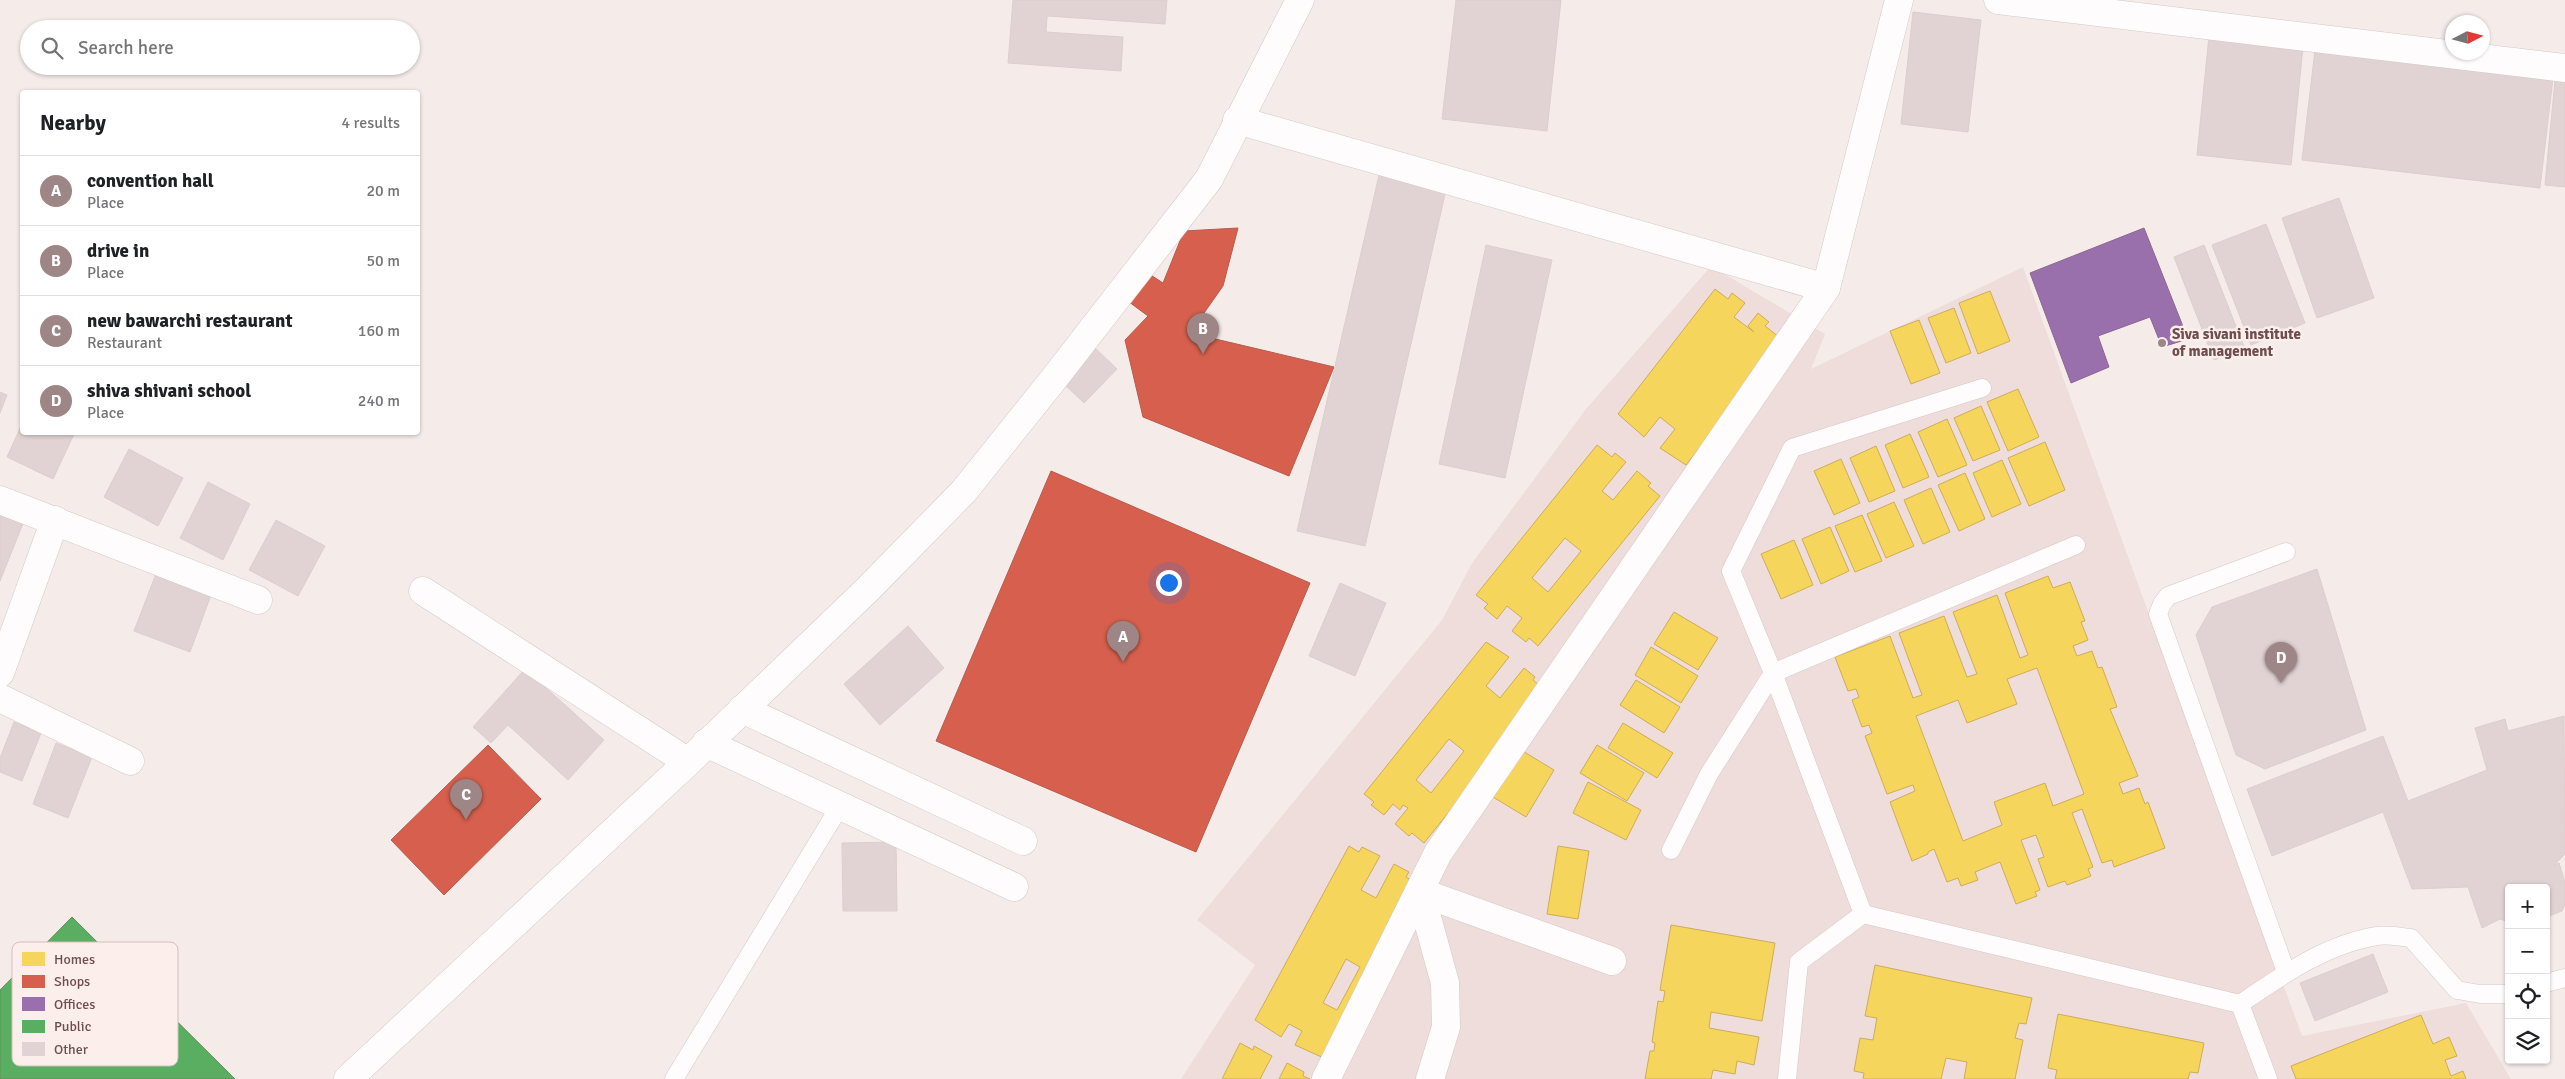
<!DOCTYPE html>
<html lang="en">
<head>
<meta charset="utf-8">
<style>
	body { margin:0; font-family:Signika,sans-serif; background:#f2f2f2; color:#202124 }
	.controls { position:absolute; right:15px; bottom:15px; display:grid; overflow:hidden; border-radius:5px; box-shadow:0 1px 4px #0004 }
	.controls button { width:45px; height:45px; display:grid; place-items:center; padding:0; border:0; border-bottom:1px solid #e0e0e0; background:#fff; color:#202124; font:25px sans-serif }
	.compass { position:absolute; left:2445px; top:15px; width:45px; height:45px; border-radius:50%; background:#fff; box-shadow:0 1px 4px #0004; rotate:84deg }
	.you { position:absolute; left:1168px; top:582px; width:18px; height:18px; margin:-12px; border:4px solid #fff; border-radius:50%; background:#1a73e8; box-shadow:0 0 0 8px #1a73e833 }
	.badge { display:grid; place-items:center; width:32px; height:32px; border-radius:50%; background:#9e8586; color:#fff; font-size:16px; font-weight:700 }
	.pin { position:absolute; translate:-50% -41px; filter:drop-shadow(0 1px 2px #0008) }
	.pin::after { content:''; position:absolute; top:26px; width:18px; height:15px; background:inherit; clip-path:polygon(0 0,100% 0,50% 100%) }
	.list { margin:0; padding:0; list-style:none }
	h2 { display:flex; justify-content:space-between; align-items:center; height:65px; margin:0; padding:0 20px; font-size:21px }
	h2 small { font-size:16px; font-weight:400; color:#757577 }
	.list li { display:grid; grid-template-columns:32px 1fr auto; gap:15px; align-items:center; box-sizing:border-box; height:70px; padding:0 20px; border-top:1px solid #e0e0e0 }
	.list b { display:block; font-size:19px; white-space:nowrap }
	.list p { margin:0; font-size:16px; white-space:nowrap; color:#757577 }
	.list em { font-size:16px; font-style:normal; color:#757577 }
	.icon { flex:none; width:28px; height:28px; fill:none; stroke:currentColor; stroke-width:2; stroke-linecap:round; stroke-linejoin:round }
	.map { position:relative; flex:none; width:2565px; height:1079px; overflow:hidden }
	.search { position:absolute; background:#fff; box-shadow:0 1px 4px #0004; left:20px; top:20px; width:400px; height:55px; display:flex; align-items:center; gap:12px; box-sizing:border-box; padding:0 18px; border-radius:28px; color:#757577; font-size:19px }
	.panel { position:absolute; background:#fff; box-shadow:0 1px 4px #0004; left:20px; top:90px; width:400px; height:345px; border-radius:5px }
	.map>svg:first-child { display:block }
</style>
</head>
<body>
<div class="map">
<svg width="2565" height="1079" viewBox="0 0 2565 1079">
	<rect width="100%" height="100%" fill="#f5ecea"/>
	<polygon fill="#eeddda" points="1711,266 1825,334 1811,369 2023,267 2302,1036 2466,1003 2511,1079 1181,1079 1255,965 1197,920 1442,620 1472,563 1586,409"/>
	<g fill="#f6d55c" stroke="#ceac58" fill-rule="evenodd">
		<polygon points="1715,289 1728,299 1732,293 1745,303 1734,317 1754,332 1748,326 1758,313 1769,322 1765,326 1783,340 1686,465 1660,448 1675,429 1660,417 1644,437 1618,414"/>
		<polygon points="1990,291 2010,341 1978,354 1959,303"/>
		<polygon points="1954,308 1971,353 1946,363 1928,318"/>
		<polygon points="1919,320 1940,373 1911,384 1890,331"/>
		<polygon points="2018,389 2039,437 2008,451 1987,402"/>
		<polygon points="1981,406 2000,450 1973,461 1954,418"/>
		<polygon points="1947,419 1967,465 1938,477 1918,432"/>
		<polygon points="1910,434 1929,477 1903,488 1885,445"/>
		<polygon points="2045,442 2065,490 2029,506 2008,458"/>
		<path d="M1597 445 1612 457 1615 453 1626 462 1602 491 1613 500 1637 471 1651 483 1648 486 1660 496 1538 646 1529 638 1526 642 1512 631 1522 618 1507 606 1497 619 1484 608 1488 604 1476 595ZM1565 538 1581 551 1548 592 1532 578Z"/>
		<polygon points="1876,446 1895,491 1869,502 1850,458"/>
		<polygon points="1841,459 1860,503 1834,515 1814,471"/>
		<polygon points="2002,460 2021,504 1992,517 1973,473"/>
		<polygon points="1965,473 1985,519 1959,531 1938,485"/>
		<polygon points="1931,488 1950,532 1923,544 1904,500"/>
		<polygon points="1894,502 1914,546 1886,558 1867,514"/>
		<polygon points="1862,515 1882,561 1855,572 1835,526"/>
		<polygon points="1830,527 1849,571 1821,584 1802,539"/>
		<polygon points="1794,540 1813,585 1781,599 1761,554"/>
		<path d="M2048 576 2053 588 2070 582 2085 621 2081 622 2088 640 2073 646 2077 656 2092 651 2098 668 2102 667 2117 707 2110 709 2138 776 2119 783 2123 794 2139 788 2145 804 2148 802 2165 848 2114 867 2112 860 2102 863 2082 809 2072 813 2093 867 2088 869 2091 876 2067 885 2065 881 2048 887 2038 859 2044 857 2036 835 2021 840 2040 890 2035 892 2037 896 2016 904 2000 862 1975 872 1978 880 1961 886 1958 878 1947 882 1934 849 1928 852V854L1912 861 1890 802 1915 791 1913 785 1887 794 1865 736 1872 733 1869 725 1862 727 1852 700 1859 697 1856 689 1848 691 1835 657 1890 636 1913 698 1922 695 1899 633 1944 616 1967 677 1977 674 1953 612 1997 595 2020 658 2028 655 2005 593ZM2037 668 2084 794 2053 806 2045 783 1994 802 2002 825 1963 841 1916 716 1958 700 1967 723 2017 704 2007 679Z"/>
		<polygon points="1674,612 1718,638 1698,670 1654,644"/>
		<path d="M1486 642 1509 657 1486 686 1500 698 1524 668 1535 677 1533 680 1546 691 1424 843 1412 833 1409 836 1395 824 1408 808 1403 805 1400 810 1393 804 1384 815 1371 805 1374 802 1364 794ZM1449 739 1464 751 1431 793 1416 780Z"/>
		<polygon points="1651,647 1698,676 1681,703 1635,675"/>
		<polygon points="1636,680 1680,707 1664,733 1620,705"/>
		<polygon points="1623,723 1673,753 1657,778 1608,748"/>
		<polygon points="1597,745 1644,773 1627,801 1580,773"/>
		<polygon points="1516,747 1554,770 1526,817 1488,794"/>
		<polygon points="1588,782 1641,810 1626,840 1573,813"/>
		<path d="M1349 846 1359 852 1362 847 1380 856 1361 890 1376 898 1394 864 1409 872 1406 877 1420 885 1326 1059 1295 1045 1302 1031 1289 1024 1281 1037 1255 1020ZM1346 959 1360 967 1337 1010 1323 1003Z"/>
		<polygon points="1558,846 1589,851 1578,919 1547,914"/>
		<polygon points="1671,925 1775,943 1762,1021 1711,1012 1709,1028 1759,1037 1754,1065 1737,1061 1735,1074 1713,1070 1711,1079 1645,1079 1650,1051 1654,1051 1655,1043 1652,1042 1658,1001 1663,1002 1665,991 1660,990"/>
		<polygon points="1875,965 2032,998 2026,1024 2019,1023 2015,1038 2023,1040 2015,1079 1964,1079 1967,1062 1946,1058 1941,1079 1863,1079 1864,1073 1854,1071 1860,1038 1873,1040 1877,1018 1865,1016"/>
		<polygon points="2058,1014 2204,1043 2198,1073 2190,1072 2188,1079 2055,1079 2057,1070 2048,1068"/>
		<polygon points="2421,1015 2433,1044 2449,1037 2457,1056 2445,1060 2451,1076 2463,1071 2466,1079 2296,1079 2291,1066"/>
		<polygon points="1240,1043 1253,1050 1254,1046 1272,1056 1260,1079 1222,1079"/>
		<polygon points="1287,1063 1304,1072 1303,1076 1310,1079 1279,1079"/>
	</g>
	<g fill="#d6604d" stroke="#b75b4e">
		<polygon points="1238,228 1223,286 1190,333 1334,367 1289,476 1143,417 1125,340 1148,316 1121,296 1143,270 1163,283 1184,231"/>
		<polygon points="1051,471 1310,583 1196,852 936,741"/>
		<polygon points="488,745 541,799 444,895 391,840"/>
	</g>
	<polygon fill="#9970ab" stroke="#8c6690" points="2144,228 2188,339 2162,347 2150,317 2098,336 2109,367 2071,383 2030,273"/>
	<polygon fill="#5aae61" stroke="#60915c" points="72,917 235,1079 0,1079 0,990"/>
	<g fill="#e1d3d3" stroke="#ddcecd">
		<polygon points="1013,0 1167,0 1165,24 1047,16 1046,32 1123,37 1121,71 1008,63"/>
		<polygon points="1456,0 1561,0 1547,131 1442,119"/>
		<polygon points="1913,12 1981,20 1968,132 1901,124"/>
		<polygon points="2209,36 2303,47 2291,165 2197,155"/>
		<polygon points="2315,50 2553,78 2540,188 2302,160"/>
		<polygon points="2555,80 2565,81 2565,187 2545,185"/>
		<polygon points="1379,175 1446,190 1365,546 1297,531"/>
		<polygon points="2339,198 2374,298 2317,318 2282,218"/>
		<polygon points="2266,224 2305,323 2251,345 2212,245"/>
		<polygon points="1486,245 1552,260 1505,478 1439,464"/>
		<polygon points="2204,245 2245,349 2214,360 2174,257"/>
		<polygon points="1094,347 1117,369 1084,403 1061,381"/>
		<polygon points="0,392 7,395 0,413"/>
		<polygon points="22,424 22,432 75,432 53,479 7,457"/>
		<polygon points="129,449 183,478 158,526 104,497"/>
		<polygon points="208,482 250,504 223,560 180,538"/>
		<polygon points="0,511 24,521 0,581"/>
		<polygon points="276,520 325,546 298,596 249,570"/>
		<polygon points="159,566 214,587 190,652 134,631"/>
		<polygon points="2317,569 2366,730 2265,769 2236,755 2196,635 2212,607"/>
		<polygon points="1340,583 1386,603 1355,676 1309,656"/>
		<polygon points="908,626 944,668 880,725 844,684"/>
		<polygon points="525,669 604,740 568,780 508,725 491,743 473,727"/>
		<polygon points="2564,716 2565,854 2554,865 2559,863 2565,882 2565,904 2562,911 2546,917 2546,888 2509,888 2509,922 2500,919 2482,928 2468,887 2412,889 2383,812 2272,856 2247,789 2383,736 2408,801 2487,770 2475,728 2505,719 2508,731"/>
		<polygon points="14,722 41,733 22,781 0,772 0,758"/>
		<polygon points="56,743 92,757 68,818 33,804"/>
		<polygon points="896,842 897,911 843,911 842,843"/>
		<polygon points="2373,954 2388,992 2315,1021 2300,983"/>
	</g>
	<g fill="none" stroke-linecap="round" stroke-linejoin="round">
		<defs>
			<g id="service">
				<polyline points="1982,388 1792,448 1731,571 1773,673 2076,545"/>
				<polyline points="1773,673 1863,914 1799,962 1787,1079"/>
				<polyline points="1671,850 1709,774 1773,673"/>
				<polyline points="1863,914 2240,1004 2268,1079"/>
				<polyline points="2286,972 2158,614 2162,604 2168,596 2286,552"/>
				<polyline points="2546,983 2565,978"/>
				<path d="M2240 1004C2281 976 2326 944 2377 936 2387 934 2400 937 2411 938L2457 990 2480 994H2509"/>
				<polyline points="674,1079 840,806"/>
			</g>
			<g id="minor">
				<polyline points="1998,0 2565,68"/>
				<polyline points="1237,120 1826,288 1899,0"/>
				<polyline points="0,500 258,600"/>
				<polyline points="423,591 688,762"/>
				<polyline points="0,673 55,520"/>
				<polyline points="0,698 130,761"/>
				<polyline points="742,709 1023,841"/>
				<polyline points="706,743 1014,887"/>
				<polyline points="1420,892 1612,961"/>
				<polyline points="1420,892 1445,983 1446,1027 1430,1079"/>
				<polyline points="348,1079 688,762 868,589 964,491 1053,380 1209,179 1300,0"/>
				<polyline points="1326,1079 1438,853 1826,288"/>
			</g>
		</defs>
		<use href="#service" stroke="#d4c8c8" stroke-width="19"/>
		<use href="#minor" stroke="#d4c8c8" stroke-width="29"/>
		<use href="#service" stroke="#fefcfc" stroke-width="18"/>
		<use href="#minor" stroke="#fefcfc" stroke-width="28"/>
	</g>
	<circle fill="#9e8586" stroke="#fceeeb" stroke-width="2" cx="2162" cy="343" r="5"/>
	<g text-anchor="middle" stroke-width="5" stroke-linejoin="round" paint-order="stroke">
		<g font-size="15" font-weight="bold" fill="#6f4e50" stroke="#fceeeb" text-anchor="start">
			<text x="2172" y="339">Siva sivani institute<tspan x="2172" dy="17">of management</tspan></text>
		</g>
	</g>
	<rect x="12" y="942" width="166" height="124" rx="8" fill="#fceeeb" stroke="#d2bebc" stroke-width="1"/>
	<rect x="22" y="952" width="23" height="14" fill="#f6d55c"/>
	<rect x="22" y="975" width="23" height="13" fill="#d6604d"/>
	<rect x="22" y="997" width="23" height="14" fill="#9970ab"/>
	<rect x="22" y="1020" width="23" height="13" fill="#5aae61"/>
	<rect x="22" y="1042" width="23" height="14" fill="#e1d3d3"/>
	<g font-size="14" fill="#6f4e50">
		<text x="54" y="964">Homes</text>
		<text x="54" y="986">Shops</text>
		<text x="54" y="1009">Offices</text>
		<text x="54" y="1031">Public</text>
		<text x="54" y="1054">Other</text>
	</g>
</svg>
<div class="controls">
<button>+</button>
<button>−</button>
<button><svg class="icon" aria-label="locate" viewBox="0 0 24 24"><circle cx="12" cy="12" r="6"/><path d="M12 2v4M12 18v4M2 12h4M18 12h4"/></svg></button>
<button><svg class="icon" aria-label="layers" viewBox="0 0 24 24"><path d="M12 4l9 5-9 5-9-5zM3 14l9 5 9-5"/></svg></button>
</div>
<svg class="compass" viewBox="-18 -18 36 36"><path d="M0-13l5 13h-10z" fill="#e53935"/><path d="M0 13l5-13h-10z" fill="#757577"/></svg>
<div class="you"></div>
<div class="pin badge" style="left:1123px;top:662px">A</div>
<div class="pin badge" style="left:1203px;top:354px">B</div>
<div class="pin badge" style="left:466px;top:820px">C</div>
<div class="pin badge" style="left:2281px;top:683px">D</div>
<div class="search"><svg class="icon" aria-label="search" viewBox="0 0 24 24"><circle cx="10" cy="10" r="6"/><path d="M15 15l6 6"/></svg>Search here</div>
<section class="panel">
<h2>Nearby<small>4 results</small></h2>
<ul class="list">
<li><span class="badge">A</span><div><b>convention hall</b><p>Place</p></div><em>20 m</em></li>
<li><span class="badge">B</span><div><b>drive in</b><p>Place</p></div><em>50 m</em></li>
<li><span class="badge">C</span><div><b>new bawarchi restaurant</b><p>Restaurant</p></div><em>160 m</em></li>
<li><span class="badge">D</span><div><b>shiva shivani school</b><p>Place</p></div><em>240 m</em></li>
</ul>
</section>
</div>
</body>
</html>
